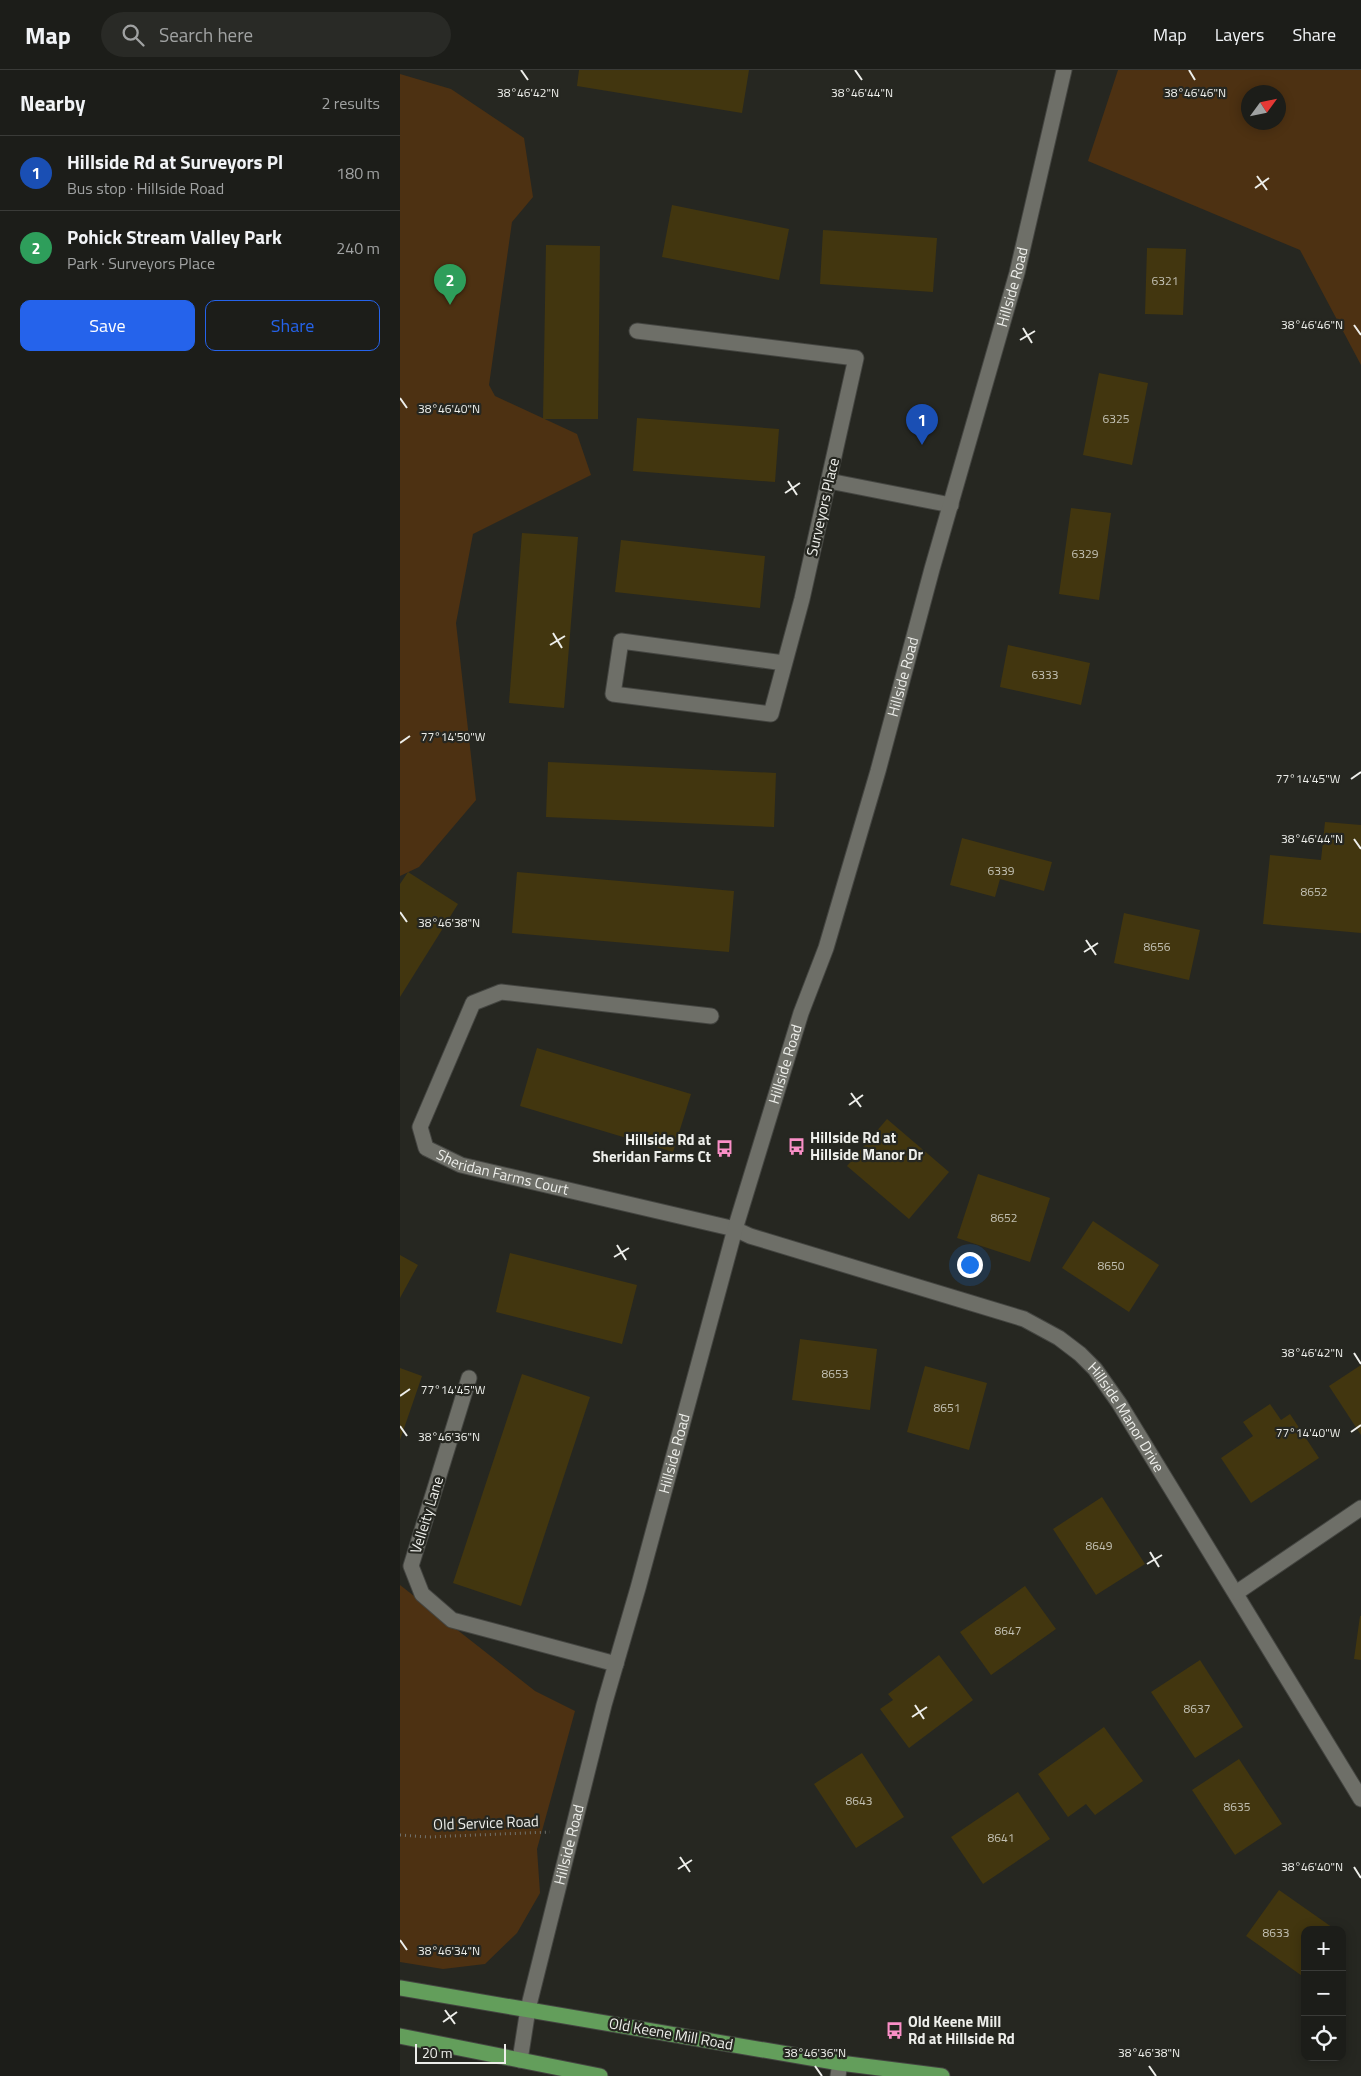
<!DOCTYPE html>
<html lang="en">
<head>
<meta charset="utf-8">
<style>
	body { margin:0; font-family:"Titillium Web",sans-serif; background:#292a26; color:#f1f3f6 }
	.controls { position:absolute; right:15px; bottom:15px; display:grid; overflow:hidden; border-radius:10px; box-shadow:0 2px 12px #0003 }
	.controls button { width:45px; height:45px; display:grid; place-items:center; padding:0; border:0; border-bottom:1px solid #3a3b38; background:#1c1d19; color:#f1f3f6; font:25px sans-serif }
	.compass { position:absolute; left:841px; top:15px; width:45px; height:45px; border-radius:50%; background:#1c1d19; box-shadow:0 2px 12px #0003; rotate:57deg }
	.scale { position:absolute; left:15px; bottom:12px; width:91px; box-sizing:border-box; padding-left:5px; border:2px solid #edeeea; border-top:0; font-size:14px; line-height:18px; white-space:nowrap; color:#edeeea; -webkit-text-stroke:4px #262721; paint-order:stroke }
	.you { position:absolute; left:569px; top:1194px; width:18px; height:18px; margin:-12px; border:4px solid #fff; border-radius:50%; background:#1a73e8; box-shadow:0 0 0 8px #1a73e833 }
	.badge { display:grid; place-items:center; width:32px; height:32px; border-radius:50%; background:#2563eb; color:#fff; font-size:16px; font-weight:700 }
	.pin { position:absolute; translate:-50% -41px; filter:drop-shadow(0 1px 2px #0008) }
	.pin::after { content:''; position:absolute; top:26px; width:18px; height:15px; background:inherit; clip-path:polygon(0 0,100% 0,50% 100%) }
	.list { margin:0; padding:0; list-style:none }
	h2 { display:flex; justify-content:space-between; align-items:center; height:65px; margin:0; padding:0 20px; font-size:21px }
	h2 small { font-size:16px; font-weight:400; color:#a0a2a2 }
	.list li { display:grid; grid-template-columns:32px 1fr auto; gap:15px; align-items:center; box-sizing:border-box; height:75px; padding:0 20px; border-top:1px solid #3a3b38 }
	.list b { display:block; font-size:19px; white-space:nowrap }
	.list p { margin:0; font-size:16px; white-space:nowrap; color:#a0a2a2 }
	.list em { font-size:16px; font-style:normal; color:#a0a2a2 }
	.actions { display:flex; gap:10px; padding:15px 20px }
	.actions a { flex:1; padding:11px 0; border:1px solid #2563eb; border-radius:10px; text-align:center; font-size:18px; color:#2563eb }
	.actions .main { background:#2563eb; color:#fff }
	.icon { flex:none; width:28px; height:28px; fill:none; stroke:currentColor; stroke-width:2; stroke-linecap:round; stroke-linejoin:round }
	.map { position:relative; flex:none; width:961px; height:2006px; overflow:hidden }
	header { display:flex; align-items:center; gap:30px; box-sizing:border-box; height:70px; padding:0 25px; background:#1c1d19; border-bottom:1px solid #3a3b38 }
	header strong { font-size:24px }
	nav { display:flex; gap:28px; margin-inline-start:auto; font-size:18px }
	.search { width:350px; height:45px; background:#292a26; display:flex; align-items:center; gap:12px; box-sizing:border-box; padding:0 18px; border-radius:28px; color:#a0a2a2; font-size:19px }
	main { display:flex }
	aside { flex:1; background:#1c1d19 }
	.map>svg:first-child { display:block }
</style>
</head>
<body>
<header>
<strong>Map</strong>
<div class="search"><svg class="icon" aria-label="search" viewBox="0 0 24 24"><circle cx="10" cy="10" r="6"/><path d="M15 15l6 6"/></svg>Search here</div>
<nav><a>Map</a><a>Layers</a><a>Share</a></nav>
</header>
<main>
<aside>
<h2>Nearby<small>2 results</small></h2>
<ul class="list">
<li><span class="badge" style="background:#1a4fb4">1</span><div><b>Hillside Rd at Surveyors Pl</b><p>Bus stop · Hillside Road</p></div><em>180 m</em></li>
<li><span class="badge" style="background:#2e9e5b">2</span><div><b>Pohick Stream Valley Park</b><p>Park · Surveyors Place</p></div><em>240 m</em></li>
</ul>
<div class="actions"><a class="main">Save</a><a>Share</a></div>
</aside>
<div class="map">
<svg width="961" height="2006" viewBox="0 0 961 2006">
	<rect width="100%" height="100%" fill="#262721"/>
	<g fill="#4d3112" fill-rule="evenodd">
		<path d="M718 0H961V295L900 180 688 91ZM878 22V52H848V22Z"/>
		<polygon points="0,4 51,19 124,68 133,127 112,152 89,315 95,326 177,364 191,405 73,464 56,553 76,730 19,797 0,806"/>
		<polygon points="0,1515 135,1621 175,1641 137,1779 140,1823 117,1863 85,1894 43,1899 0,1892"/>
	</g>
	<g fill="#42360f">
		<polygon points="179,0 349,0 342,43 177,16"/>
		<polygon points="272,135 389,159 379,210 262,187"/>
		<polygon points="423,160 537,168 533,222 420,214"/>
		<polygon points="146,175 200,176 198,349 143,349"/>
		<polygon points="747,178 786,179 783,245 745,244"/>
		<polygon points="699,303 748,313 732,395 683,385"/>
		<polygon points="237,348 379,359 375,412 233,401"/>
		<polygon points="671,438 711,443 699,530 659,524"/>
		<polygon points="122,463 178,467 164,638 109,633"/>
		<polygon points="221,470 365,486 360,538 215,522"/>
		<polygon points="608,575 690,593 681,635 600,617"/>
		<polygon points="148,692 376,703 374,757 146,747"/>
		<polygon points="925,752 961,755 961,863 863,854 870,785 921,790"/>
		<polygon points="562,768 652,792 644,821 600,809 595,827 550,815"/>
		<polygon points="8,802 58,834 0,927 0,814"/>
		<polygon points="117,802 334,821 329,882 112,863"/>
		<polygon points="724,843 800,860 789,910 714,893"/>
		<polygon points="137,978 291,1024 273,1082 120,1036"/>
		<polygon points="487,1049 549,1102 509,1149 447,1096"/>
		<polygon points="578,1104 650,1128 630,1192 557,1168"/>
		<polygon points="693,1151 759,1195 729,1242 662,1198"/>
		<polygon points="110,1183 237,1215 222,1274 96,1242"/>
		<polygon points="0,1185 18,1195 0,1228"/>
		<polygon points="400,1269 477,1279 470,1340 392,1330"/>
		<polygon points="961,1295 961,1365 929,1316"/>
		<polygon points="525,1296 587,1313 569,1380 507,1362"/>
		<polygon points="0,1298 22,1306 0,1370"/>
		<polygon points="122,1304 190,1327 121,1536 53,1513"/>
		<polygon points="870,1334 881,1350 890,1344 919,1388 851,1433 821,1388 853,1366 843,1352"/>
		<polygon points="702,1427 745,1494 696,1525 653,1459"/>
		<polygon points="625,1516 656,1559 591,1605 560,1562"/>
		<polygon points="960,1546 961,1546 961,1590 954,1589"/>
		<polygon points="539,1585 573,1630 509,1678 480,1639 493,1630 488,1624"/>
		<polygon points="800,1590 843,1657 795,1688 751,1622"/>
		<polygon points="704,1657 743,1711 695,1745 686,1734 668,1747 638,1704"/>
		<polygon points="462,1683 504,1747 456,1778 414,1714"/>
		<polygon points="839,1689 882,1754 835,1785 792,1720"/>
		<polygon points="618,1722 650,1769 583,1814 551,1767"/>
		<polygon points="879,1820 936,1860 905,1860 905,1908 846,1866"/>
	</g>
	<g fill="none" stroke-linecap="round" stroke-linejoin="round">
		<defs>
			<g id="minor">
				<polyline points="237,261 456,288 402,529 371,644 213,624 221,571 384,593"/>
				<polyline points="429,411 551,435"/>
				<path id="s1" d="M311 946 101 922 73 933 20 1057 26 1078 61 1095 335 1159 350 1166 624 1249 659 1268 680 1284 695 1299 719 1333 961 1729"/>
				<polyline points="69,1308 11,1496 22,1524 52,1550 216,1594"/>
				<polyline points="836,1523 961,1438"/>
				<path id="s2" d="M120 1990 128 1939 204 1635 238 1518 335 1159 401 943 426 878 478 701 532 499 617 203 664 0"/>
				<polyline points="438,2006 440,1993"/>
			</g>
			<g id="major">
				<polyline points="0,1918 440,1993 542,2006"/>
				<polyline points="0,1966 200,2006"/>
			</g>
		</defs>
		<use href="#minor" stroke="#444541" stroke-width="17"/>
		<use href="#major" stroke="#444541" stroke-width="17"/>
		<polyline stroke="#70716c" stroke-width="3" stroke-dasharray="1 4" stroke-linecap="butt" points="0,1765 28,1767 150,1762"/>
		<use href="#minor" stroke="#6e6f68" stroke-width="15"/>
		<use href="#major" stroke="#639e5b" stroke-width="15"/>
	</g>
	<path fill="none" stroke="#edeeea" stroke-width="2" d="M121 0 128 10M455 0 462 10M789 0 795 10M857 106 867 120M855 118 869 108M954 255 961 265M623 258 632 273M620 270 635 261M0 328 7 338M388 411 397 425M385 423 400 413M153 563 162 578M150 575 165 566M0 673 10 666M951 709 961 702M954 769 961 779M0 842 7 852M686 870 696 885M684 882 698 873M451 1023 461 1037M449 1035 463 1025M217 1175 226 1190M214 1187 229 1178M954 1283 961 1294M0 1326 10 1319M0 1356 7 1366M951 1362 961 1355M750 1482 759 1497M747 1494 762 1485M515 1635 524 1649M512 1647 527 1637M280 1787 290 1802M954 1797 961 1808M278 1799 292 1790M0 1870 7 1880M45 1940 55 1954M43 1952 57 1942M415 1996 422 2006M749 1996 756 2006"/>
	<defs>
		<symbol id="bus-bare" viewBox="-9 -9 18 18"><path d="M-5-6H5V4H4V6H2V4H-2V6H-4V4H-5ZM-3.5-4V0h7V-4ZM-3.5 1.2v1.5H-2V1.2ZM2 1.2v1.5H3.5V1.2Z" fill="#fa8fc7" stroke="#262721" stroke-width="2.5" paint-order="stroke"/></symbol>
	</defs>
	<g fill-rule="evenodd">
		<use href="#bus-bare" x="384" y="1064" width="25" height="25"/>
		<use href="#bus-bare" x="312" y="1066" width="25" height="25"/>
		<use href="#bus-bare" x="482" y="1948" width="25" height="25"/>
	</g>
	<g text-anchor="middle" stroke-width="4.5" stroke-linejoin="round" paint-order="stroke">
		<g font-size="12" fill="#c2c0b3">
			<text x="765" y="215">6321</text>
			<text x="716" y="353">6325</text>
			<text x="685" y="488">6329</text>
			<text x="645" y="609">6333</text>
			<text x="601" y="805">6339</text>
			<text x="914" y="826">8652</text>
			<text x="757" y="881">8656</text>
			<text x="604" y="1152">8652</text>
			<text x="711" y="1200">8650</text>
			<text x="435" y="1308">8653</text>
			<text x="547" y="1342">8651</text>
			<text x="699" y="1480">8649</text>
			<text x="608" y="1565">8647</text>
			<text x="797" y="1643">8637</text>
			<text x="459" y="1735">8643</text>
			<text x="837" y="1741">8635</text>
			<text x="601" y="1772">8641</text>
			<text x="876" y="1867">8633</text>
		</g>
		<g font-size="15" fill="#edeeea" stroke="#262721">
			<text dy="5" stroke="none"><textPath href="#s2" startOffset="1841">Hillside Road</textPath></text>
			<text transform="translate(423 437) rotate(-77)" y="5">Surveyors Place</text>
			<text dy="5" stroke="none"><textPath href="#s2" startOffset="1436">Hillside Road</textPath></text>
			<text dy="5" stroke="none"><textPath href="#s2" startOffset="1031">Hillside Road</textPath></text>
			<text dy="5" stroke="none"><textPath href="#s1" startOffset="479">Sheridan Farms Court</textPath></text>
			<text dy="5" stroke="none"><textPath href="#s1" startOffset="1166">Hillside Manor Drive</textPath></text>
			<text dy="5" stroke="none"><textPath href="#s2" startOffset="626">Hillside Road</textPath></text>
			<text transform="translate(27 1445) rotate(-73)" y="5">Velleity Lane</text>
			<text transform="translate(86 1753) rotate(-2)" y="5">Old Service Road</text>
			<text dy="5" stroke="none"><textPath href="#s2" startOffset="221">Hillside Road</textPath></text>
			<text transform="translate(271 1964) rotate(10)" y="5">Old Keene Mill Road</text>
		</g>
		<g font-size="15" font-weight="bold" fill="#edeeea" stroke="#262721" text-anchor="start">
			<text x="410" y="1073">Hillside Rd at<tspan x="410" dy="17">Hillside Manor Dr</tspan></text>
			<text x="311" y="1075" text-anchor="end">Hillside Rd at<tspan x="311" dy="17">Sheridan Farms Ct</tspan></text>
			<text x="508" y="1957">Old Keene Mill<tspan x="508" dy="17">Rd at Hillside Rd</tspan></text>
		</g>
	</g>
	<g font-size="12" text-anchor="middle" fill="#edeeea" stroke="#262721" stroke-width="4.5" stroke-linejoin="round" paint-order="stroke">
		<text x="128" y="27">38°46'42"N</text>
		<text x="795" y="27">38°46'46"N</text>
		<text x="462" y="27">38°46'44"N</text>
		<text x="912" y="259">38°46'46"N</text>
		<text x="49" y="343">38°46'40"N</text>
		<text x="53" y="671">77°14'50"W</text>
		<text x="908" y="713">77°14'45"W</text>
		<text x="912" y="773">38°46'44"N</text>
		<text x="49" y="857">38°46'38"N</text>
		<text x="912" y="1287">38°46'42"N</text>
		<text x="53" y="1324">77°14'45"W</text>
		<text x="908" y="1367">77°14'40"W</text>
		<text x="49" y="1371">38°46'36"N</text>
		<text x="912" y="1801">38°46'40"N</text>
		<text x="49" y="1885">38°46'34"N</text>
		<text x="415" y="1987">38°46'36"N</text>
		<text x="749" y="1987">38°46'38"N</text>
	</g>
</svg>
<div class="controls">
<button>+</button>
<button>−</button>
<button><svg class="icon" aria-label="locate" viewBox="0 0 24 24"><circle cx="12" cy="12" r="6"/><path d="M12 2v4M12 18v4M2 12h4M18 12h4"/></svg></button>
</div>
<svg class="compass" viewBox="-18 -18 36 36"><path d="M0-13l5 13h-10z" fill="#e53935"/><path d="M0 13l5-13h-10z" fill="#a0a2a2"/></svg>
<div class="scale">20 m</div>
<div class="you"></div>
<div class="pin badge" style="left:522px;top:375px;background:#1a4fb4">1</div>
<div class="pin badge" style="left:50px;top:235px;background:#2e9e5b">2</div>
</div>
</main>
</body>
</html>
